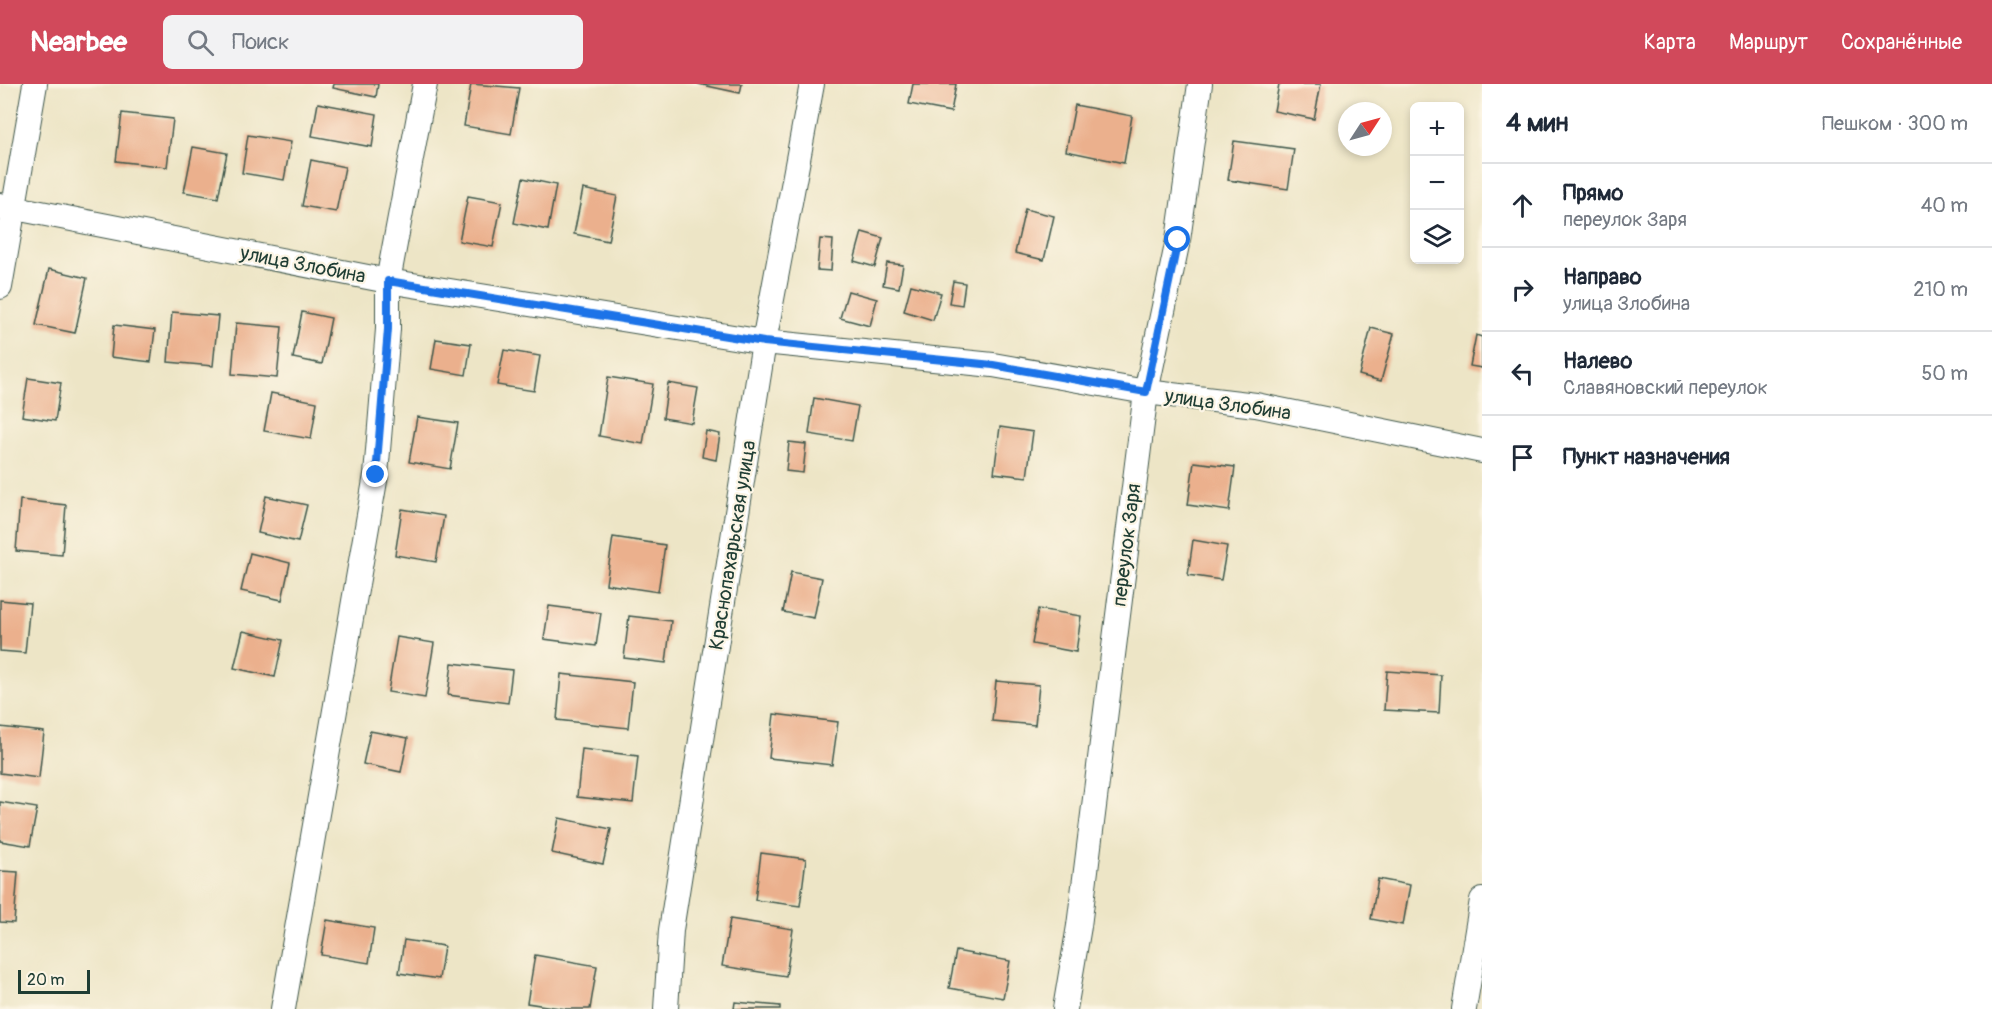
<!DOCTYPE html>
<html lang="ru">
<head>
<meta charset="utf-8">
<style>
	body { margin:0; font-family:Pangolin,sans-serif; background:#f2f2f3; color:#1f2937 }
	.controls { position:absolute; right:18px; top:18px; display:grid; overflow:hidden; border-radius:9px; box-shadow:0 3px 9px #0003 }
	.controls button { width:54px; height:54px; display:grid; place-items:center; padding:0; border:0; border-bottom:2px solid #e0e1e3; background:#fff; color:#1f2937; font:30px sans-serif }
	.compass { position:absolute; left:1338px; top:18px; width:54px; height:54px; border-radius:50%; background:#fff; box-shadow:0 3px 9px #0003; rotate:54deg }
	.scale { position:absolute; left:18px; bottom:15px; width:72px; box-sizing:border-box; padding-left:6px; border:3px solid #1f3d34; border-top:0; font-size:16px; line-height:21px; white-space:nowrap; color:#1f3d34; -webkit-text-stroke:4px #fcf5e5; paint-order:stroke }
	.stop { position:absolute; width:18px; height:18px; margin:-14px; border:4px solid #1a73e8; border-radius:50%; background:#fff }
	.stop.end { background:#1a73e8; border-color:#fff; box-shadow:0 2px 6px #0008 }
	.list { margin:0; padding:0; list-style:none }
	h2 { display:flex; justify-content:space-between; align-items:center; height:78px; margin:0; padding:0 24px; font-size:26px }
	h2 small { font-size:20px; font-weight:400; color:#747a83 }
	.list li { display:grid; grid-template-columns:39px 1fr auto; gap:18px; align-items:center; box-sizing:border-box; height:84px; padding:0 24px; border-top:2px solid #e0e1e3 }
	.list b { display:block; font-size:22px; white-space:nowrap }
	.list p { margin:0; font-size:20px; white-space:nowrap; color:#747a83 }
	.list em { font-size:20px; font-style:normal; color:#747a83 }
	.icon { flex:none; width:33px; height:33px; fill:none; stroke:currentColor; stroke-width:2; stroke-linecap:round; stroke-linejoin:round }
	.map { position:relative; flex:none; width:1482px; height:925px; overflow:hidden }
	header { display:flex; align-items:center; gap:36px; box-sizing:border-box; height:84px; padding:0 30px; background:#d1495b; color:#fff }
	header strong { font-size:28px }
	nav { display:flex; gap:33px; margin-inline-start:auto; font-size:21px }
	.search { width:420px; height:54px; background:#f2f2f3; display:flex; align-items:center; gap:15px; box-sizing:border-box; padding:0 21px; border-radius:9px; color:#747a83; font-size:22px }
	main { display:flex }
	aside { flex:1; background:#fff }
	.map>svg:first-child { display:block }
</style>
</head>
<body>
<header>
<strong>Nearbee</strong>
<div class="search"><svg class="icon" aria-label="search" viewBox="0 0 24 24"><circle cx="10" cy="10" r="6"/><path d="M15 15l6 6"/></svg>Поиск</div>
<nav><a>Карта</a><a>Маршрут</a><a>Сохранённые</a></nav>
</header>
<main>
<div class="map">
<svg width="1482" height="925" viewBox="0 0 1482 925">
	<rect width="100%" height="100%" fill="#fcf5e5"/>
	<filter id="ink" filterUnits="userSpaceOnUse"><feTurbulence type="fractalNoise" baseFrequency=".0167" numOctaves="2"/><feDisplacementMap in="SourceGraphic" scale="12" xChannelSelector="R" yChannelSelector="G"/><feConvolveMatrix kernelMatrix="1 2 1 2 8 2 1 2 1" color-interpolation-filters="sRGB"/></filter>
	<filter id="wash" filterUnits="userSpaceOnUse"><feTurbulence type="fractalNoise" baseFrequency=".008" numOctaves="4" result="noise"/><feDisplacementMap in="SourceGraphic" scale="24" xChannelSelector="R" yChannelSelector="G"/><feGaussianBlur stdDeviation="1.35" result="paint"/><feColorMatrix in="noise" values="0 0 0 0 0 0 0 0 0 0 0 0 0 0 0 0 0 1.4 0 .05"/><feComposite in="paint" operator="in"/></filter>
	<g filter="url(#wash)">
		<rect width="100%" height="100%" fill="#ede5c6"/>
		<g id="blocks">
			<g fill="#ebb08d">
				<polygon points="334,0 378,0 376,13 333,4"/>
				<polygon points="471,0 519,4 511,50 464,42"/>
				<polygon points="698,0 742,0 740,9"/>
				<polygon points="913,0 956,0 951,28 909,20"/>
				<polygon points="1279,0 1321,0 1314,35 1274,27"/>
				<polygon points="318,19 377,30 372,63 312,52"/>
				<polygon points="1075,21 1132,32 1124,79 1066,67"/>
				<polygon points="122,29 173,35 167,83 116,77"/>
				<polygon points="248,51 291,58 284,96 242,89"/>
				<polygon points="1234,57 1294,65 1288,105 1228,96"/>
				<polygon points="193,63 227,69 218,114 184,108"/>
				<polygon points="311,76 345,83 336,128 302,122"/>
				<polygon points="523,94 556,101 548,146 514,139"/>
				<polygon points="583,105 617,112 608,157 574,150"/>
				<polygon points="468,112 502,118 493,163 459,157"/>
				<polygon points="1025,125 1054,132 1044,176 1015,169"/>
				<polygon points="862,148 883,154 875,183 854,177"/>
				<polygon points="820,155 833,156 831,187 817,186"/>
				<polygon points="887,179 903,181 899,204 883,201"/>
				<polygon points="49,185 87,194 75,249 36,241"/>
				<polygon points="953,197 965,199 962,221 949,219"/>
				<polygon points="911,201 941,209 933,236 904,227"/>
				<polygon points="848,207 877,215 870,242 840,234"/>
				<polygon points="172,228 218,232 213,282 168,278"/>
				<polygon points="302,228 331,234 322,280 293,274"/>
				<polygon points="236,239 282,243 277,294 232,290"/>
				<polygon points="114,241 155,246 151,278 111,273"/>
				<polygon points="1371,244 1394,250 1381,297 1359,291"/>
				<polygon points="1476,251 1482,253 1482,284 1470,282"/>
				<polygon points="436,255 471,260 466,291 431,285"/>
				<polygon points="504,266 540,272 534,307 497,301"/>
				<polygon points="608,293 653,300 643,360 599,352"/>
				<polygon points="28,294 61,299 55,337 22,332"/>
				<polygon points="668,299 698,304 692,339 663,334"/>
				<polygon points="271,309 317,318 311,355 264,347"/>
				<polygon points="814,314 858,322 852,357 809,350"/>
				<polygon points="417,333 458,339 450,385 409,378"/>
				<polygon points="1000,343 1033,348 1027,393 994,389"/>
				<polygon points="706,347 720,350 716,376 702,373"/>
				<polygon points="789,358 806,360 803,389 786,387"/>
				<polygon points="1194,378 1235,383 1229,427 1188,421"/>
				<polygon points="266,412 307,421 298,458 258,449"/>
				<polygon points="20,416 66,421 62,471 16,467"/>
				<polygon points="402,425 444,432 436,478 395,471"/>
				<polygon points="613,453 665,461 658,508 606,500"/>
				<polygon points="1193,456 1227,462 1221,496 1188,491"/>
				<polygon points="250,469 290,479 282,516 241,507"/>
				<polygon points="791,488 822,494 814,534 783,528"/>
				<polygon points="0,516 30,519 25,569 0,567"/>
				<polygon points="549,522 601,529 596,562 544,555"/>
				<polygon points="1038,525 1081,532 1076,568 1032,560"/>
				<polygon points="629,532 671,537 666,579 624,574"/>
				<polygon points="243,547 283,556 275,593 234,584"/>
				<polygon points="397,553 434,559 425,614 388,608"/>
				<polygon points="452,579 512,586 508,619 448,611"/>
				<polygon points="1387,587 1441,591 1439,629 1384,626"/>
				<polygon points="561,590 633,598 628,644 557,636"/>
				<polygon points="996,597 1039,601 1035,641 992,637"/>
				<polygon points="774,630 838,638 832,681 769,674"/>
				<polygon points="0,643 44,648 39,694 0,689"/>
				<polygon points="370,647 408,654 401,688 363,680"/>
				<polygon points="582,665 638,672 633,719 577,713"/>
				<polygon points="0,718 37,724 30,762 0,757"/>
				<polygon points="559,734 611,745 603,780 552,769"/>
				<polygon points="761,769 806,775 800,822 755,816"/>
				<polygon points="0,787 18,788 14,839 0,838"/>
				<polygon points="1378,795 1410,801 1403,841 1371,835"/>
				<polygon points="730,835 793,845 786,892 722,882"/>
				<polygon points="327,836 374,844 369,879 321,871"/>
				<polygon points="404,856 444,862 439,895 399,889"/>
				<polygon points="956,867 1010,877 1003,914 949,904"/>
				<polygon points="535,871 597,882 590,925 566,925 527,919"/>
				<polygon points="735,918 780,922 780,925 734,925"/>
			</g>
		</g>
	</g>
	<g filter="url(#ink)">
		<use href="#blocks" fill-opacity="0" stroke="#3e564a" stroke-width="1.5"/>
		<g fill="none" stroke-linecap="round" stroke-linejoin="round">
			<defs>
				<g id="street">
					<polyline points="0,121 388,197 764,258 993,281 1146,308 1256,321 1482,367"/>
					<polyline points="0,203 35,0"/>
					<polyline points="283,925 376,391 388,245 388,197 425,0"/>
					<polyline points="666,925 671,846 764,258 812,0"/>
					<polyline points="1065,925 1079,842 1146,308 1178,156 1200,0"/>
					<polyline points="1464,925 1482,816"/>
				</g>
			</defs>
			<use href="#street" stroke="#3e564a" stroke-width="26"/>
			<use href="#street" stroke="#fff" stroke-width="24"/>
		</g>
	</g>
	<g fill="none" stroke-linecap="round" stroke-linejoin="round" filter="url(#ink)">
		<polyline stroke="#1a73e8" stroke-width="8" points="376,391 388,245 388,197 764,258 993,281 1146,308 1178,156"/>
	</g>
	<g text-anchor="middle" stroke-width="4.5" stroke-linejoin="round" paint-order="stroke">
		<g font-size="20" fill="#1f3d34" stroke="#fcf5e5">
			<text transform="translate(303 180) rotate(11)" y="7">улица Злобина</text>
			<text transform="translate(1228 320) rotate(8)" y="7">улица Злобина</text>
			<text transform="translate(732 461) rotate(-81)" y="7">Краснопахарьская улица</text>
			<text transform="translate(1126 461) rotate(-83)" y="7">переулок Заря</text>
		</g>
	</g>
</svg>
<div class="controls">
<button>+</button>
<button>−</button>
<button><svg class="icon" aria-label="layers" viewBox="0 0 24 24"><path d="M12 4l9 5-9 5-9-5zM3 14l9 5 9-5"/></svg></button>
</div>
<svg class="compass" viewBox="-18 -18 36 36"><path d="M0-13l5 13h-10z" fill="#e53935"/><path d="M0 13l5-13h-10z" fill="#747a83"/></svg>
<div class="scale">20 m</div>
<div class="stop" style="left:1178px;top:156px"></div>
<div class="stop end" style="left:376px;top:391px"></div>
</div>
<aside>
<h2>4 мин<small>Пешком · 300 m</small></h2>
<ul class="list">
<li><svg class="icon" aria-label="ahead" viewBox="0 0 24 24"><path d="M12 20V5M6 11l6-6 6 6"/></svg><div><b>Прямо</b><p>переулок Заря</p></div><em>40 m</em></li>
<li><svg class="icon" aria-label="right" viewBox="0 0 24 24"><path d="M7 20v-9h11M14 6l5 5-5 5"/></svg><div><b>Направо</b><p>улица Злобина</p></div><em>210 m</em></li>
<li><svg class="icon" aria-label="left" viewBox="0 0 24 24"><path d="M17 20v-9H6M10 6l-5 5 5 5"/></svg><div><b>Налево</b><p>Славяновский переулок</p></div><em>50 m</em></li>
<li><svg class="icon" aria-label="arrive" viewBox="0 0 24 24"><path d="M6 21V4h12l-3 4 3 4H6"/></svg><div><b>Пункт назначения</b></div></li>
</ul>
</aside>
</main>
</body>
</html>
